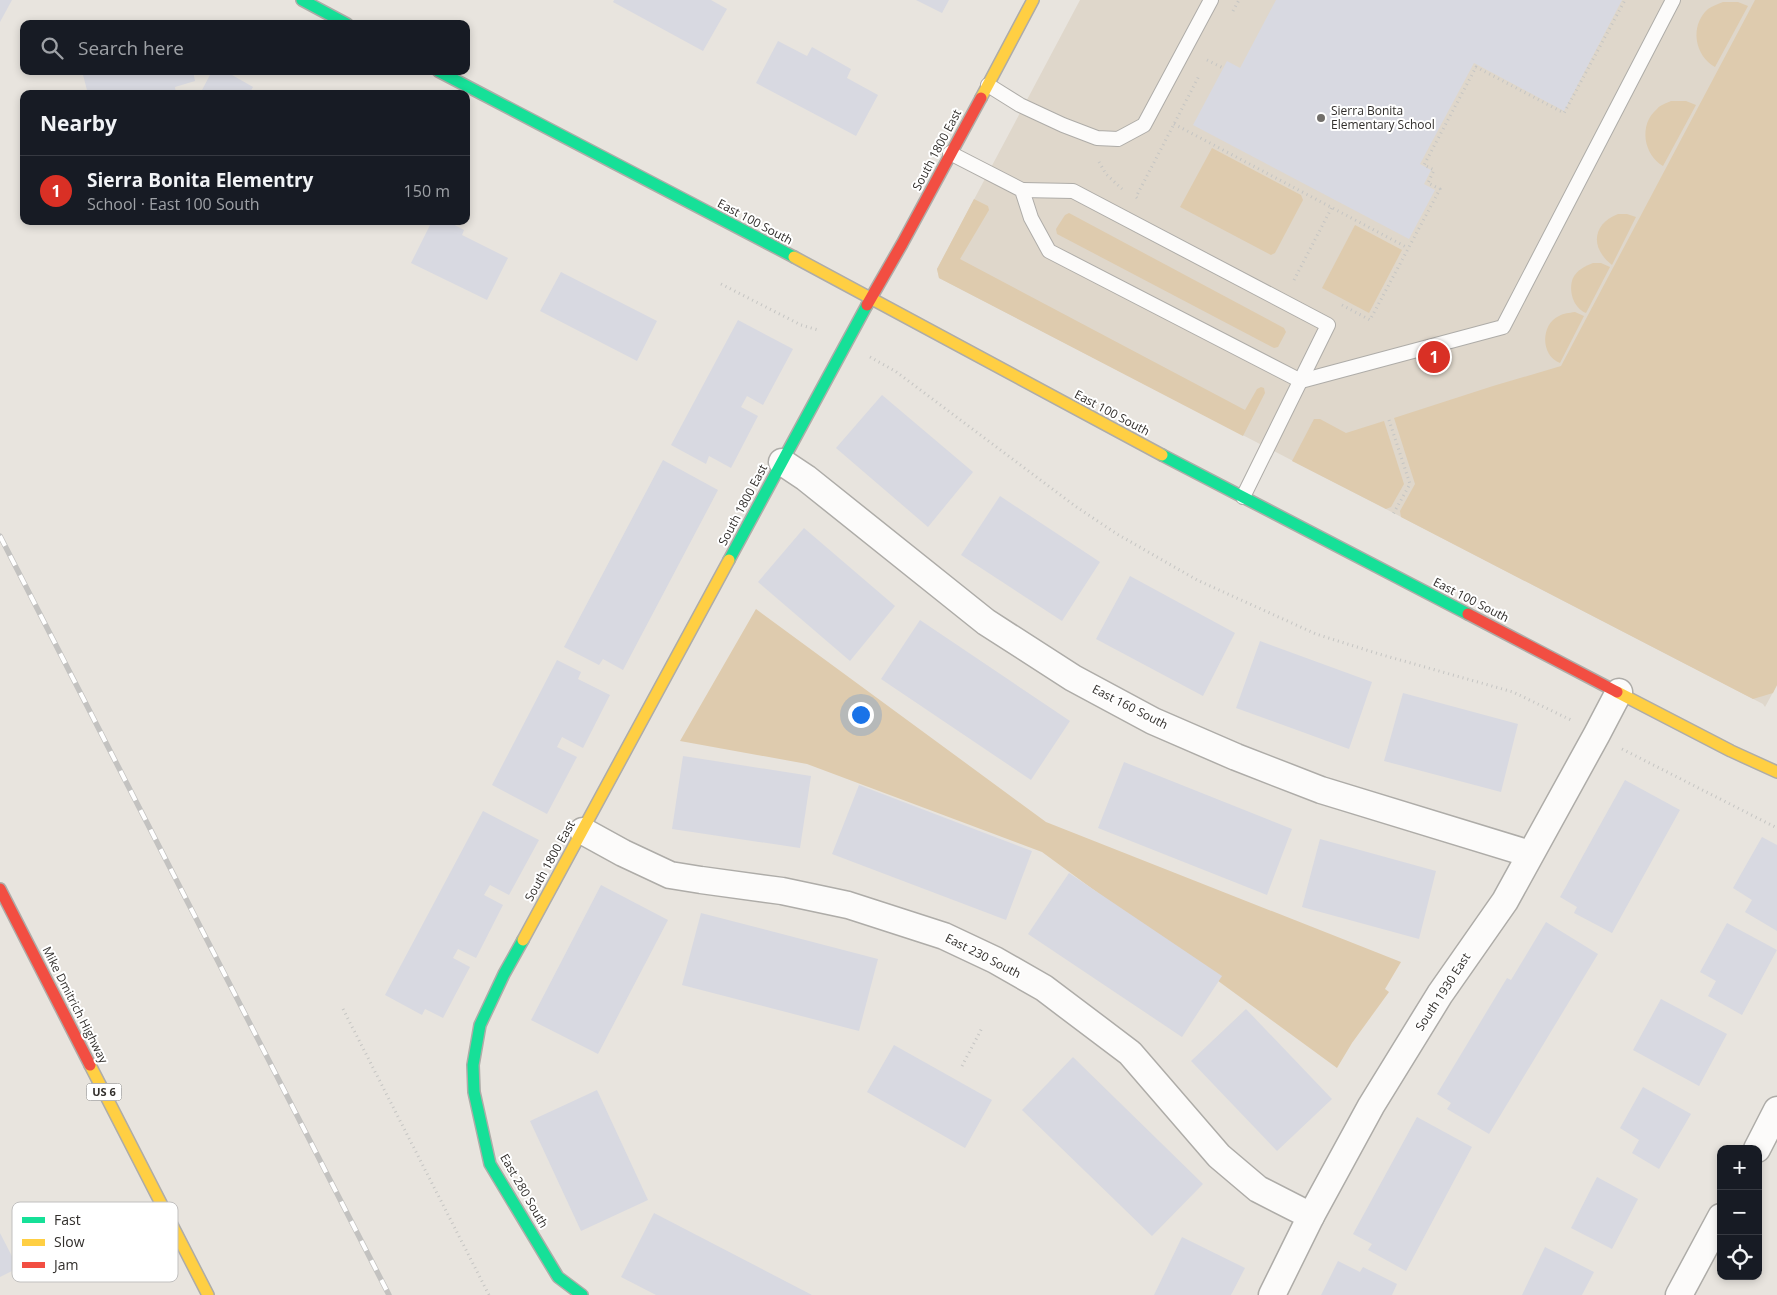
<!DOCTYPE html>
<html lang="en">
<head>
<meta charset="utf-8">
<style>
	body { margin:0; font-family:"Open Sans",sans-serif; background:#242831; color:#f1f3f6 }
	.controls { position:absolute; right:15px; bottom:15px; display:grid; overflow:hidden; border-radius:10px; box-shadow:0 2px 8px #0003 }
	.controls button { width:45px; height:45px; display:grid; place-items:center; padding:0; border:0; border-bottom:1px solid #363941; background:#171b24; color:#f1f3f6; font:25px sans-serif }
	.you { position:absolute; left:860px; top:714px; width:18px; height:18px; margin:-12px; border:4px solid #fff; border-radius:50%; background:#1a73e8; box-shadow:0 0 0 8px #1a73e833 }
	.badge { display:grid; place-items:center; width:32px; height:32px; border-radius:50%; background:#d93025; color:#fff; font-size:16px; font-weight:700 }
	.pin { position:absolute; translate:-50% -50%; border:2px solid #fff; box-shadow:0 1px 5px #0006 }
	.list { margin:0; padding:0; list-style:none }
	h2 { display:flex; justify-content:space-between; align-items:center; height:65px; margin:0; padding:0 20px; font-size:21px }
	h2 small { font-size:16px; font-weight:400; color:#9ea1a6 }
	.list li { display:grid; grid-template-columns:32px 1fr auto; gap:15px; align-items:center; box-sizing:border-box; height:70px; padding:0 20px; border-top:1px solid #363941 }
	.list b { display:block; font-size:19px; white-space:nowrap }
	.list p { margin:0; font-size:16px; white-space:nowrap; color:#9ea1a6 }
	.list em { font-size:16px; font-style:normal; color:#9ea1a6 }
	.icon { flex:none; width:28px; height:28px; fill:none; stroke:currentColor; stroke-width:2; stroke-linecap:round; stroke-linejoin:round }
	.map { position:relative; flex:none; width:1777px; height:1295px; overflow:hidden }
	.search { position:absolute; background:#171b24; box-shadow:0 2px 8px #0003; left:20px; top:20px; width:450px; height:55px; display:flex; align-items:center; gap:12px; box-sizing:border-box; padding:0 18px; border-radius:10px; color:#9ea1a6; font-size:19px }
	.panel { position:absolute; background:#171b24; box-shadow:0 2px 8px #0003; left:20px; top:90px; width:450px; height:135px; border-radius:10px }
	.map>svg:first-child { display:block }
</style>
</head>
<body>
<div class="map">
<svg width="1777" height="1295" viewBox="0 0 1777 1295">
	<rect width="100%" height="100%" fill="#e8e4de"/>
	<polygon fill="#dfd7cb" points="1080,0 1777,0 1777,685 1765,707 1763,704 939,278 937,269"/>
	<g fill="#decbae">
		<polygon points="1755,0 1777,0 1777,685 1773,693 1753,699 1401,517 1400,511 1415,484 1394,418 1493,386 1561,366"/>
		<path d="M1723 2H1738L1748 6 1715 67C1695 56 1689 26 1708 9 1712 6 1718 4 1723 2Z"/>
		<path d="M1671 101H1686L1696 105 1663 166C1644 155 1638 125 1657 109 1660 105 1667 103 1671 101Z"/>
		<polygon points="1212,148 1301,195 1303,200 1275,253 1271,255 1180,207"/>
		<polygon points="974,199 988,206 989,210 960,259 1245,410 1257,389 1261,387 1264,388 1265,393 1243,436 939,278 937,269"/>
		<polygon points="1069,213 1284,328 1286,332 1278,347 1274,348 1057,234 1056,229 1065,215"/>
		<path d="M1618 214H1627L1636 217 1612 265C1590 248 1592 224 1618 214Z"/>
		<polygon points="1355,225 1402,250 1369,313 1322,288"/>
		<path d="M1593 263H1601L1610 267 1586 313C1573 308 1568 290 1573 278 1577 270 1585 266 1593 263Z"/>
		<path d="M1575 312 1584 316 1560 363C1540 355 1541 324 1559 316 1564 313 1569 313 1575 312Z"/>
		<polygon points="1314,419 1320,419 1346,433 1384,421 1404,484 1391,507 1386,509 1292,461"/>
		<polygon points="756,609 1046,822 1401,962 1385,989 1389,992 1352,1043 1337,1068 1042,852 807,764 680,741"/>
	</g>
	<g fill="#d8d9e1">
		<polygon points="0,0 12,0 0,22"/>
		<polygon points="614,0 711,0 727,9 703,51 613,2"/>
		<polygon points="916,0 949,0 942,13"/>
		<polygon points="1276,0 1622,0 1564,111 1474,63 1420,164 1431,170 1424,184 1435,190 1409,239 1193,125 1227,61 1240,68"/>
		<polygon points="778,41 807,56 812,47 851,69 847,78 878,95 856,136 756,83"/>
		<polygon points="82,71 193,71 195,81 175,87 176,94 88,94"/>
		<polygon points="212,71 225,71 253,87 249,94 200,94"/>
		<polygon points="432,221 447,221 464,230 462,235 508,258 487,300 411,263"/>
		<polygon points="561,272 657,321 637,361 540,311"/>
		<polygon points="738,320 793,349 763,405 747,396 741,407 758,416 731,468 709,456 706,464 671,445"/>
		<polygon points="882,395 973,472 928,527 836,448"/>
		<polygon points="663,460 718,490 623,670 603,659 599,665 564,647"/>
		<polygon points="1000,496 1100,562 1062,621 961,555"/>
		<polygon points="804,528 895,606 850,661 758,582"/>
		<polygon points="1130,576 1235,633 1203,696 1096,639"/>
		<polygon points="920,620 1070,721 1031,780 881,679"/>
		<polygon points="1260,641 1372,682 1349,749 1236,708"/>
		<polygon points="557,660 581,672 578,679 610,695 583,748 562,737 557,747 577,757 547,814 492,785"/>
		<polygon points="1403,693 1518,724 1501,792 1384,761"/>
		<polygon points="683,756 811,776 800,848 672,829"/>
		<polygon points="1124,762 1292,829 1267,895 1098,828"/>
		<polygon points="1625,780 1680,810 1612,933 1574,913 1577,907 1560,897"/>
		<polygon points="859,785 1032,851 1006,920 832,854"/>
		<polygon points="483,811 539,840 509,895 490,885 484,895 503,905 476,958 458,949 453,958 470,967 443,1018 425,1009 422,1015 385,995"/>
		<polygon points="1762,837 1777,845 1777,931 1745,912 1752,900 1733,888"/>
		<polygon points="1320,839 1436,871 1419,939 1302,907"/>
		<polygon points="1069,873 1222,976 1182,1037 1028,934"/>
		<polygon points="601,885 668,920 598,1054 531,1020"/>
		<polygon points="701,913 878,959 859,1031 682,985"/>
		<polygon points="1546,922 1598,954 1489,1134 1447,1109 1451,1103 1437,1094 1507,978 1511,980"/>
		<polygon points="1727,923 1777,950 1742,1015 1708,996 1716,981 1700,972"/>
		<polygon points="1661,999 1727,1034 1699,1086 1633,1050"/>
		<polygon points="1246,1009 1332,1099 1277,1151 1191,1061"/>
		<polygon points="894,1045 992,1100 965,1148 867,1092"/>
		<polygon points="1073,1057 1203,1184 1152,1236 1022,1110"/>
		<polygon points="1643,1087 1691,1114 1659,1169 1632,1153 1639,1140 1620,1128"/>
		<polygon points="597,1090 648,1200 581,1231 530,1121"/>
		<polygon points="1417,1117 1472,1147 1406,1271 1368,1250 1372,1244 1353,1234"/>
		<polygon points="1597,1177 1638,1199 1612,1249 1571,1228"/>
		<polygon points="654,1213 812,1295 656,1295 621,1277"/>
		<polygon points="0,1233 18,1268 0,1277"/>
		<polygon points="1182,1237 1245,1268 1231,1295 1154,1295"/>
		<polygon points="1545,1247 1594,1272 1582,1295 1522,1295"/>
		<polygon points="1338,1261 1360,1272 1363,1267 1397,1284 1392,1295 1321,1295"/>
	</g>
	<g fill="none" stroke-linecap="round" stroke-linejoin="round">
		<defs>
			<g id="lane">
				<polyline points="988,85 1020,105 1063,125 1097,138 1118,139 1144,125 1211,0"/>
				<polyline points="950,153 1022,190 1031,218 1049,251 1301,381 1503,327 1673,0"/>
				<polyline points="1022,190 1073,191 1328,325 1243,497"/>
			</g>
			<g id="street">
				<polyline points="782,462 806,478 986,622 1073,678 1153,721 1236,757 1321,790 1530,854"/>
				<polyline points="583,831 623,853 670,875 701,880 782,891 848,905 944,936 995,960 1044,988 1130,1053 1219,1156 1258,1189 1311,1216"/>
				<polyline points="1757,1149 1777,1110"/>
				<polyline points="1272,1295 1311,1216 1371,1106 1440,994 1505,901 1597,734 1619,692"/>
				<polyline points="1679,1295 1721,1217"/>
			</g>
			<g id="fast">
				<polyline points="302,0 347,24"/>
				<polyline points="438,71 794,257"/>
				<polyline points="1162,455 1468,614"/>
				<polyline points="729,560 867,305"/>
				<polyline points="523,940 504,974 480,1025 473,1065 474,1092 490,1164 558,1277 582,1295"/>
			</g>
			<g id="slow">
				<polyline points="981,98 1033,0"/>
				<polyline points="794,257 1162,455"/>
				<polyline points="1617,692 1731,751 1777,772"/>
				<polyline points="523,940 729,560"/>
				<polyline points="90,1065 208,1295"/>
			</g>
			<g id="jam">
				<polyline points="867,305 902,244 981,98"/>
				<polyline points="1468,614 1617,692"/>
				<polyline points="0,889 90,1065"/>
			</g>
		</defs>
		<use href="#lane" stroke="#aeaca8" stroke-width="16"/>
		<use href="#street" stroke="#aeaca8" stroke-width="29"/>
		<use href="#fast" stroke="#aeaca8" stroke-width="14"/>
		<use href="#slow" stroke="#aeaca8" stroke-width="14"/>
		<use href="#jam" stroke="#aeaca8" stroke-width="14"/>
		<g stroke="#c5c5c3" stroke-width="3" stroke-dasharray="1 4" stroke-linecap="butt">
			<polyline points="1233,11 1239,0"/>
			<polyline points="1207,60 1223,68"/>
			<polyline points="1174,124 1408,248"/>
			<polyline points="1099,162 1106,174 1122,189"/>
			<polyline points="1137,198 1136,197 1200,74"/>
			<polyline points="1294,280 1332,207"/>
			<polyline points="721,284 801,325 818,330"/>
			<polyline points="1342,305 1370,320 1440,189 1428,183 1434,170 1424,165 1476,67 1564,113 1625,0"/>
			<polyline points="870,357 895,371 1075,506 1117,534 1197,580 1316,634 1379,654 1513,692 1573,721"/>
			<polyline points="1389,420 1410,484 1392,516"/>
			<polyline points="1622,749 1777,828"/>
			<polyline points="343,1009 489,1295"/>
			<polyline points="962,1066 982,1028"/>
		</g>
		<use href="#lane" stroke="#fcfbfa" stroke-width="14"/>
		<use href="#street" stroke="#fcfbfa" stroke-width="26"/>
		<use href="#fast" stroke="#16e098" stroke-width="11"/>
		<use href="#slow" stroke="#ffcf43" stroke-width="11"/>
		<use href="#jam" stroke="#f24e42" stroke-width="11"/>
		<defs>
			<polyline id="rail" points="0,536 389,1295"/>
		</defs>
		<use href="#rail" stroke="#c3c2c0" stroke-width="5.5"/>
		<use href="#rail" stroke="#fff" stroke-width="4" stroke-dasharray="11" stroke-linecap="butt"/>
	</g>
	<circle fill="#716e6a" stroke="#fff" stroke-width="2" cx="1321" cy="118" r="5"/>
	<g text-anchor="middle" stroke-width="4" stroke-linejoin="round" paint-order="stroke">
		<rect fill="#fff" stroke="#6f6d6b" stroke-width="1" x="86.5" y="1083.5" width="35" height="17" rx="4"/>
		<g font-size="11" font-weight="bold" fill="#312e2b">
			<text x="104" y="1096">US 6</text>
		</g>
		<g font-size="12" fill="#312e2b" stroke="#fff" text-anchor="start">
			<text x="1331" y="115">Sierra Bonita<tspan x="1331" dy="14">Elementary School</tspan></text>
		</g>
		<g font-size="12" fill="#312e2b" stroke="#fff">
			<text transform="translate(937 150) rotate(-62)" y="4">South 1800 East</text>
			<text transform="translate(755 222) rotate(28)" y="4">East 100 South</text>
			<text transform="translate(1112 413) rotate(28)" y="4">East 100 South</text>
			<text transform="translate(743 505) rotate(-62)" y="4">South 1800 East</text>
			<text transform="translate(1471 600) rotate(27)" y="4">East 100 South</text>
			<text transform="translate(1130 707) rotate(27)" y="4">East 160 South</text>
			<text transform="translate(550 861) rotate(-61)" y="4">South 1800 East</text>
			<text transform="translate(983 956) rotate(27)" y="4">East 230 South</text>
			<text transform="translate(1443 992) rotate(-57)" y="4">South 1930 East</text>
			<text transform="translate(75 1005) rotate(63)" y="4">Mike Dmitrich Highway</text>
			<text transform="translate(524 1191) rotate(60)" y="4">East 280 South</text>
		</g>
	</g>
	<rect x="12" y="1202" width="166" height="80" rx="8" fill="#fff" stroke="#c1c0bf" stroke-width="1"/>
	<rect x="22" y="1217" width="23" height="6" fill="#16e098"/>
	<rect x="22" y="1239" width="23" height="7" fill="#ffcf43"/>
	<rect x="22" y="1262" width="23" height="6" fill="#f24e42"/>
	<g font-size="14" fill="#312e2b">
		<text x="54" y="1225">Fast</text>
		<text x="54" y="1247">Slow</text>
		<text x="54" y="1270">Jam</text>
	</g>
</svg>
<div class="controls">
<button>+</button>
<button>−</button>
<button><svg class="icon" aria-label="locate" viewBox="0 0 24 24"><circle cx="12" cy="12" r="6"/><path d="M12 2v4M12 18v4M2 12h4M18 12h4"/></svg></button>
</div>
<div class="you"></div>
<div class="pin badge" style="left:1434px;top:357px">1</div>
<div class="search"><svg class="icon" aria-label="search" viewBox="0 0 24 24"><circle cx="10" cy="10" r="6"/><path d="M15 15l6 6"/></svg>Search here</div>
<section class="panel">
<h2>Nearby<small></small></h2>
<ul class="list">
<li><span class="badge">1</span><div><b>Sierra Bonita Elementry</b><p>School · East 100 South</p></div><em>150 m</em></li>
</ul>
</section>
</div>
</body>
</html>
